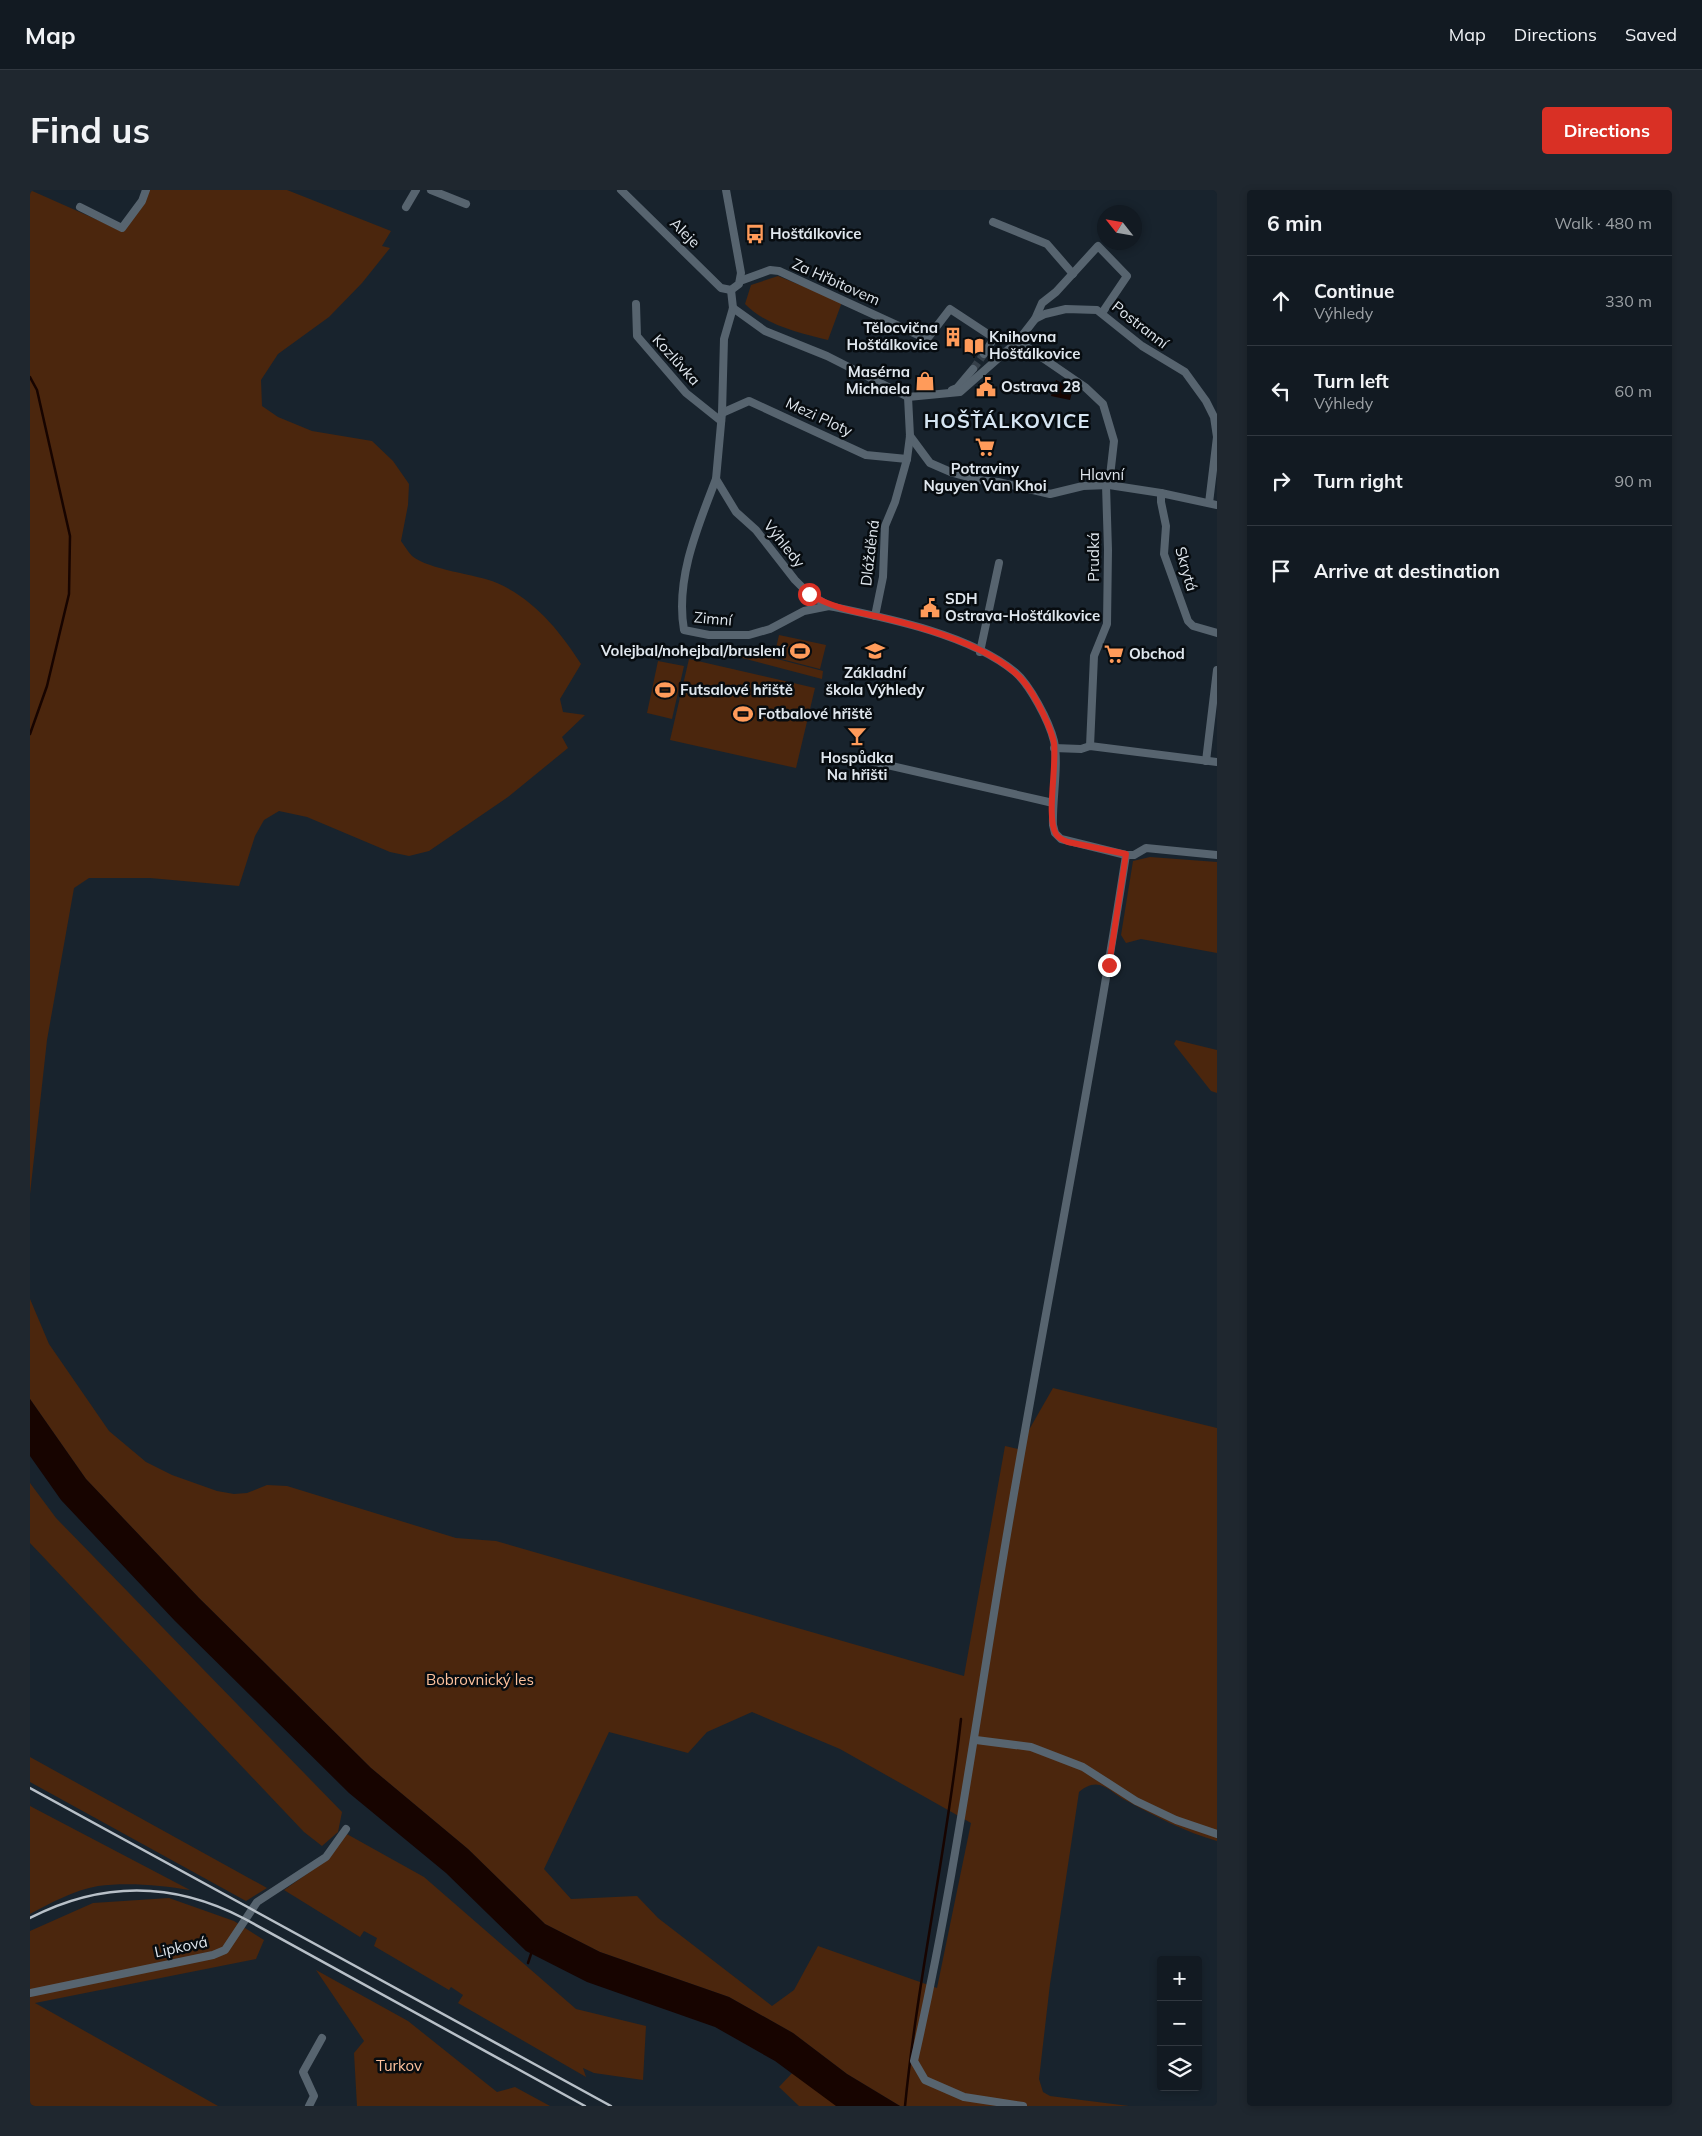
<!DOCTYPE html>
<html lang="en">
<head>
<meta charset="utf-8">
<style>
	body { margin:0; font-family:Mulish,sans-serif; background:#1f272f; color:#f1f3f6 }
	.controls { position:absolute; right:15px; bottom:15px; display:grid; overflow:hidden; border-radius:5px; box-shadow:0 2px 8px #0003 }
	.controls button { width:45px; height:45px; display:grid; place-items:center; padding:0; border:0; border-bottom:1px solid #313840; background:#121a22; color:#f1f3f6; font:25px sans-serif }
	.compass { position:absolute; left:1067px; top:15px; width:45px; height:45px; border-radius:50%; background:#121a22; box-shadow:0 2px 8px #0003; rotate:301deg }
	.stop { position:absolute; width:15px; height:15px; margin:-11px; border:4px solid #d93025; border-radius:50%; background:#fff }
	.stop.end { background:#d93025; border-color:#fff; box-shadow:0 1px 5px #0008 }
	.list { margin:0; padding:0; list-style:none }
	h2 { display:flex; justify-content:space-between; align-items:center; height:65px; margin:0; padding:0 20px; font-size:21px }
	h2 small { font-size:16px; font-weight:400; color:#9ca1a5 }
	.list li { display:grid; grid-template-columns:32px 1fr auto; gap:15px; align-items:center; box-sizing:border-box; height:90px; padding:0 20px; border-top:1px solid #313840 }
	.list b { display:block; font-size:19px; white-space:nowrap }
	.list p { margin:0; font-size:16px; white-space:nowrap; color:#9ca1a5 }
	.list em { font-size:16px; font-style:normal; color:#9ca1a5 }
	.icon { flex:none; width:28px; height:28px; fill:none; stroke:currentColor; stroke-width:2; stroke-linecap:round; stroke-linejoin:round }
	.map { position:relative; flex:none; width:1187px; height:1916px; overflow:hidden; border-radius:5px }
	header { display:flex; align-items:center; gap:30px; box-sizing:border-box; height:70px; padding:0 25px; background:#121a22; border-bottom:1px solid #313840 }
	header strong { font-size:24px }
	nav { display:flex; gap:28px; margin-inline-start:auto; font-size:18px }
	.intro { display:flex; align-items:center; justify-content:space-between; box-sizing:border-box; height:120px; padding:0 30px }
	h1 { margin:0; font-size:35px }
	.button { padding:12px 22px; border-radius:5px; background:#d93025; color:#fff; font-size:18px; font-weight:700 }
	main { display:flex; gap:30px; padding:0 30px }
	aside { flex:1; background:#121a22; border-radius:5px; box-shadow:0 2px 8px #0003 }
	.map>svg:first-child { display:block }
</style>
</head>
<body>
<header>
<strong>Map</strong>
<nav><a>Map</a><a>Directions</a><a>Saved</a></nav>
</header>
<div class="intro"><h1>Find us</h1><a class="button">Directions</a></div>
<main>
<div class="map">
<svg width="1187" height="1916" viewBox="0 0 1187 1916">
	<rect width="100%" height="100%" fill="#18232d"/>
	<g fill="#4b260d" fill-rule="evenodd">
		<path d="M0 0 88 39 118 0H257L361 41 352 56 360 58 332 93 299 127 248 164 231 190 232 216 248 227 282 241 342 251 363 271 379 294 378 315 371 351C374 355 378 362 382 366 399 380 446 384 467 393 504 409 530 441 551 474L530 509 533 522 555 525 532 547 538 558 478 607 399 661 379 666 360 662 277 627 249 621 234 630 225 646 209 696 120 688H59L44 698 17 850 0 1004Z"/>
		<path d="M748 86 812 112 798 150C769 143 735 135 715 114L721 95Z"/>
		<polygon points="749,445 796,455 790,479 744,467"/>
		<polygon points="698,456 793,481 792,489 697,464"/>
		<polygon points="659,469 785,498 766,578 640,550"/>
		<polygon points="628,471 654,476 642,529 617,523"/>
		<polygon points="1120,667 1187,672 1187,763 1111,749 1096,753 1091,745 1103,671"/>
		<polygon points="1146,850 1187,860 1187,903 1181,901 1144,854"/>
		<path d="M0 1109 19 1154 79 1241 116 1272 142 1285 187 1301 204 1304 217 1303 237 1295 257 1296 426 1348 466 1351 934 1486 975 1256 988 1259 1023 1198 1187 1238V1651C1155 1642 1127 1627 1097 1611 1088 1607 1080 1598 1070 1595 1062 1593 1055 1597 1049 1602L1020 1794 1009 1889 1013 1902 1020 1906 1099 1916H870L817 1884 763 1843 699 1807 570 1762 515 1734 438 1659 341 1578 169 1408 56 1289 0 1209ZM722 1522 810 1559 941 1633 907 1798 788 1756 764 1800 742 1816 628 1728 607 1706 541 1709 514 1679 579 1542 658 1563 677 1542Z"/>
		<polygon points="0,1293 26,1328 312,1622 308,1642 292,1656 274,1642 0,1353"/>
		<polygon points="0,1567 237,1698 216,1711 0,1592"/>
		<path d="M0 1616 160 1700C132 1695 96 1692 68 1696 44 1700 21 1713 0 1724Z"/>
		<polygon points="315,1643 394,1687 546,1819 616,1836 613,1890 564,1883 553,1878 556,1887 428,1813 433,1805 421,1797 419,1800 344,1756 347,1748 334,1741 330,1747 254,1700 298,1669"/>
		<polygon points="139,1708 204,1731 234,1750 226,1769 5,1813 188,1916 0,1916 0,1741 63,1713"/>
		<polygon points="286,1780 378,1831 467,1902 485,1897 520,1916 327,1916 324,1863 334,1851"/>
		<polygon points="765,1880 813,1916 769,1916 749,1897"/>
	</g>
	<g fill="#170400">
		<polygon points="1026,190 1043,199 1040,210 1021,206"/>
		<polygon points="0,1209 56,1289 169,1408 341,1578 438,1659 515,1734 570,1762 699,1807 763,1843 817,1884 870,1916 806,1916 745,1871 685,1837 557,1792 496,1761 416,1683 319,1603 145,1431 31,1310 0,1266"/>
	</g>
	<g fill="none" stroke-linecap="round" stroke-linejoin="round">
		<g stroke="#170400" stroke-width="2.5">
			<polyline points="0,187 7,200 40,346 39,404 17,496 0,544"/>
			<polyline points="498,1773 502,1761"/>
			<path d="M875 1916C888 1786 917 1658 931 1529"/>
		</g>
		<polyline stroke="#36404a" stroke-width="8" stroke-dasharray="8 4" stroke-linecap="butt" points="943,179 954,164"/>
		<g stroke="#57646f" stroke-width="8">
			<polyline points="401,0 436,14"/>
			<polyline points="591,0 691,98 701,100"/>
			<polyline points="696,0 711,83 709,94 701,100"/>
			<polyline points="50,17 92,38 112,11 116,0"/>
			<polyline points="376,17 386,0"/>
			<polyline points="963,32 1017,54 1043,84"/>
			<polyline points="710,91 740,80 749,81 897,149 920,119 964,148 954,164"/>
			<path d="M701 100 703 118 694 149 692 223 686 289 706 322 726 340 765 390 779 404 799 416C857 428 939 444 985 482 1000 495 1019 531 1024 551 1029 574 1022 610 1023 635L1025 643 1031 649 1096 665H1104L1116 658 1187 665"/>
			<polyline points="606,114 607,146 656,203 691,231"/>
			<polyline points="703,118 735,141 797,166 878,207"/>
			<polyline points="1005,129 1012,113 1026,102 1068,56 1097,86 1072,123"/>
			<polyline points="988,151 1055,197 1073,214 1084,251 1079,295"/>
			<polyline points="922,200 927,198 943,179"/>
			<polyline points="878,207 930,202 988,151 1005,129 1015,124 1036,119 1067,120 1112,156 1155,182 1176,211 1184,227 1187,247 1179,313"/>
			<polyline points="692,223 719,211 836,265 877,269"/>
			<polyline points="880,246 900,273 923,283 949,290 968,292 1020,304 1053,296 1079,295 1131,303 1187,315"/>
			<path d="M686 289C668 336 645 389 654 440L679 445H719L740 439 774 421 799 416"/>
			<polyline points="1131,303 1131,312 1136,336 1134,364 1158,431 1163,436 1187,443"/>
			<polyline points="845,426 853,387 855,336 865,312 877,269 880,246 878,207"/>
			<polyline points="950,462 969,373"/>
			<polyline points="1060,556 1064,466 1077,434 1078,360 1076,295"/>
			<polyline points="1024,558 1051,559 1060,556 1187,572"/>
			<polyline points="840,571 1023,613"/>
			<polyline points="1176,571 1187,480"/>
			<polyline points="946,1550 1001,1557 1053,1577 1106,1611 1146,1630 1187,1644"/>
			<polyline points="0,1803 183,1765 195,1760 227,1712 296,1667 316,1639"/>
			<polyline points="279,1916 284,1906 273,1882 292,1848"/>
			<path d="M993 1916 934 1907 895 1890 884 1871C922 1705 945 1536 973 1368 1012 1133 1060 900 1096 665"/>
		</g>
		<g stroke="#b8c0c8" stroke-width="2.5">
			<polyline points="0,1598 581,1916"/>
			<path d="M0 1728C72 1691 143 1691 215 1729L555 1916"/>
		</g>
	</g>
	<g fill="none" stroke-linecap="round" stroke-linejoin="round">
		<path stroke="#d93025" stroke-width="6" d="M779 404C802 418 828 422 854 428 896 438 966 458 994 492 1005 505 1021 537 1024 553 1027 575 1016 628 1026 644 1029 649 1033 650 1038 652L1096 664 1079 775"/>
	</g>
	<defs>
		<symbol id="bus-bare" viewBox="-9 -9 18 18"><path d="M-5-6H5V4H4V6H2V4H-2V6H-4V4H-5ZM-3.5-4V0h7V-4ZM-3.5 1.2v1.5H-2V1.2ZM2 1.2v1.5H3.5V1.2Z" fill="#ff9b5a" stroke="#070c10" stroke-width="2.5" paint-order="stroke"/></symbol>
		<symbol id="building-bare" viewBox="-9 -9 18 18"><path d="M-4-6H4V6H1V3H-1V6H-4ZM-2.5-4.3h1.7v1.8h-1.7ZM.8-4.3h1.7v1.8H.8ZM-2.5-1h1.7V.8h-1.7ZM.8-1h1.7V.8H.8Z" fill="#ff9b5a" stroke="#070c10" stroke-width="2.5" paint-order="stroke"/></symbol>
		<symbol id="library-bare" viewBox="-9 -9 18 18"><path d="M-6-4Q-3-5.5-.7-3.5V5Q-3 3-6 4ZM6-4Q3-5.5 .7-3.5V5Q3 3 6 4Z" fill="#ff9b5a" stroke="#070c10" stroke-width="2.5" paint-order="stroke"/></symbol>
		<symbol id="shop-bare" viewBox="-9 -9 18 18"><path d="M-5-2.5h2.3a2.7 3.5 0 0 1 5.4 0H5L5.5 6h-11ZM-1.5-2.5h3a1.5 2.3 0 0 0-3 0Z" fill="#ff9b5a" stroke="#070c10" stroke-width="2.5" paint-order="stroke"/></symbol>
		<symbol id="civic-bare" viewBox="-9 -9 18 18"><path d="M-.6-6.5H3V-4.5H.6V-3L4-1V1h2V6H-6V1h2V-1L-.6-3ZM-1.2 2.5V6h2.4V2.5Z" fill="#ff9b5a" stroke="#070c10" stroke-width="2.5" paint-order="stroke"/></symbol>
		<symbol id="supermarket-bare" viewBox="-9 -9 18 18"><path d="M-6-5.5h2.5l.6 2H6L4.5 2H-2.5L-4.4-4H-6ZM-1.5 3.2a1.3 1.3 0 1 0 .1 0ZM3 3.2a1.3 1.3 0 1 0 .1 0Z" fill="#ff9b5a" stroke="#070c10" stroke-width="2.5" paint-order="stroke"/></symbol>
		<symbol id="stadium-bare" viewBox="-9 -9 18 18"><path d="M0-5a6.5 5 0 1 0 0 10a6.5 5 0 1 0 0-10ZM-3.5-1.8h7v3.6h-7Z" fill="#ff9b5a" stroke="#070c10" stroke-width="2.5" paint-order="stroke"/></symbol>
		<symbol id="school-bare" viewBox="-9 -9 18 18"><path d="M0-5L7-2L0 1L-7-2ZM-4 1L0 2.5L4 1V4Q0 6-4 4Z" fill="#ff9b5a" stroke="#070c10" stroke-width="2.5" paint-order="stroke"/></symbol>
		<symbol id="bar-bare" viewBox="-9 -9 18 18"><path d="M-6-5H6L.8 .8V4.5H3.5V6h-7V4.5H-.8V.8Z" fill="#ff9b5a" stroke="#070c10" stroke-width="2.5" paint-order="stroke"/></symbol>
	</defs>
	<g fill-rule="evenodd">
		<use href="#bus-bare" x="711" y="30" width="28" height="28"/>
		<use href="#building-bare" x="909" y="133" width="28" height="28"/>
		<use href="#library-bare" x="930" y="142" width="28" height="28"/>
		<use href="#shop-bare" x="881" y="177" width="28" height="28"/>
		<use href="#civic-bare" x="942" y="183" width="28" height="28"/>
		<use href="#supermarket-bare" x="941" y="243" width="28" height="28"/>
		<use href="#civic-bare" x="886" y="404" width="28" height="28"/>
		<use href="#stadium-bare" x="756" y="447" width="28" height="28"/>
		<use href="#school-bare" x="831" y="447" width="28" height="28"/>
		<use href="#supermarket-bare" x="1070" y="450" width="28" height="28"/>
		<use href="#stadium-bare" x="621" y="486" width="28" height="28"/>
		<use href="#stadium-bare" x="699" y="510" width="28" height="28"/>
		<use href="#bar-bare" x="813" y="532" width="28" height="28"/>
	</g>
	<g text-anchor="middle" stroke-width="5" stroke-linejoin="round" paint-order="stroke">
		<g font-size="15" fill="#e0e7ee" stroke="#070c10">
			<text transform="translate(655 43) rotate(44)" y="5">Aleje</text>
			<text transform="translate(806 92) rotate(24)" y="5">Za Hřbitovem</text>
			<text transform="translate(1110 135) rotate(38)" y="5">Postranní</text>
			<text transform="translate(646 170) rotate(48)" y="5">Kozlůvka</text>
			<text transform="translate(789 227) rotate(25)" y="5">Mezi Ploty</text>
			<text x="1072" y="290">Hlavní</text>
			<text transform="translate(754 354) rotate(51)" y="5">Výhledy</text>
			<text transform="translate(840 363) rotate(-83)" y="5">Dlážděná</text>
			<text transform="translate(1064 367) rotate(-90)" y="5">Prudká</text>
			<text transform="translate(1156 379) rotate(74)" y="5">Skrytá</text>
			<text transform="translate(683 429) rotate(5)" y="5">Zimní</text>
			<text transform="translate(151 1757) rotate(-12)" y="5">Lipková</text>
		</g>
		<g font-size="15" font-weight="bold" fill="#e0e7ee" stroke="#070c10" text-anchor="start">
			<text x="740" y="49">Hošťálkovice</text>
			<text x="908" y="143" text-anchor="end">Tělocvična<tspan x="908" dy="17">Hošťálkovice</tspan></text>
			<text x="959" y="152">Knihovna<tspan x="959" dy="17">Hošťálkovice</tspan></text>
			<text x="880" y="187" text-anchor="end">Masérna<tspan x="880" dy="17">Michaela</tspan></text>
			<text x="971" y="202">Ostrava 28</text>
			<text x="955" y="284" text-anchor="middle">Potraviny<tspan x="955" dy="17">Nguyen Van Khoi</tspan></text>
			<text x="915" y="414">SDH<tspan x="915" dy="17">Ostrava-Hošťálkovice</tspan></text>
			<text x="755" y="466" text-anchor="end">Volejbal/nohejbal/bruslení</text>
			<text x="1099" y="469">Obchod</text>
			<text x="845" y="488" text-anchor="middle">Základní<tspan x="845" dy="17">škola Výhledy</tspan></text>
			<text x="650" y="505">Futsalové hřiště</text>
			<text x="728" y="529">Fotbalové hřiště</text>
			<text x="827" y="573" text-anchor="middle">Hospůdka<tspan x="827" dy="17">Na hřišti</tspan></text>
		</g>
		<g font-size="15" fill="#ffc29d" stroke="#070c10">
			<text x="450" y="1495">Bobrovnický les</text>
			<text x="369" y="1881">Turkov</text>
		</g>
		<g font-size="20" font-weight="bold" letter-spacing="1" fill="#d5e4f1" stroke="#070c10">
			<text x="977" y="238">HOŠŤÁLKOVICE</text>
		</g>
	</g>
</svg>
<div class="controls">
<button>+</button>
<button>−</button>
<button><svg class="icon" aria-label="layers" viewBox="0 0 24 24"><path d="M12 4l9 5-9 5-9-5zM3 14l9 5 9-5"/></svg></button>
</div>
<svg class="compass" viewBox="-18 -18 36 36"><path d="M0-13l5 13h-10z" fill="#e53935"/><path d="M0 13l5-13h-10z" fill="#9ca1a5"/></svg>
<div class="stop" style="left:779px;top:404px"></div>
<div class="stop end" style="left:1079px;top:775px"></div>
</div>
<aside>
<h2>6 min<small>Walk · 480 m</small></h2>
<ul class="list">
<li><svg class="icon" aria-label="ahead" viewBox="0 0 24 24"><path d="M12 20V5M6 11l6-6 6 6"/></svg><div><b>Continue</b><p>Výhledy</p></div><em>330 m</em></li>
<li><svg class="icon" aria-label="left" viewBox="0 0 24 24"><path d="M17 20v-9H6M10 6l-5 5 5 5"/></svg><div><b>Turn left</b><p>Výhledy</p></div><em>60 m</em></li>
<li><svg class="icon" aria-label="right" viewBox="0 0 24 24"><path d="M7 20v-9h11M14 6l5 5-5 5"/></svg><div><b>Turn right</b></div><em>90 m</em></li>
<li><svg class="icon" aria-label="arrive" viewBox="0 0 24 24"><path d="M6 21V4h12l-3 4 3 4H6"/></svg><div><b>Arrive at destination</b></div></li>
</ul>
</aside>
</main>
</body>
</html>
